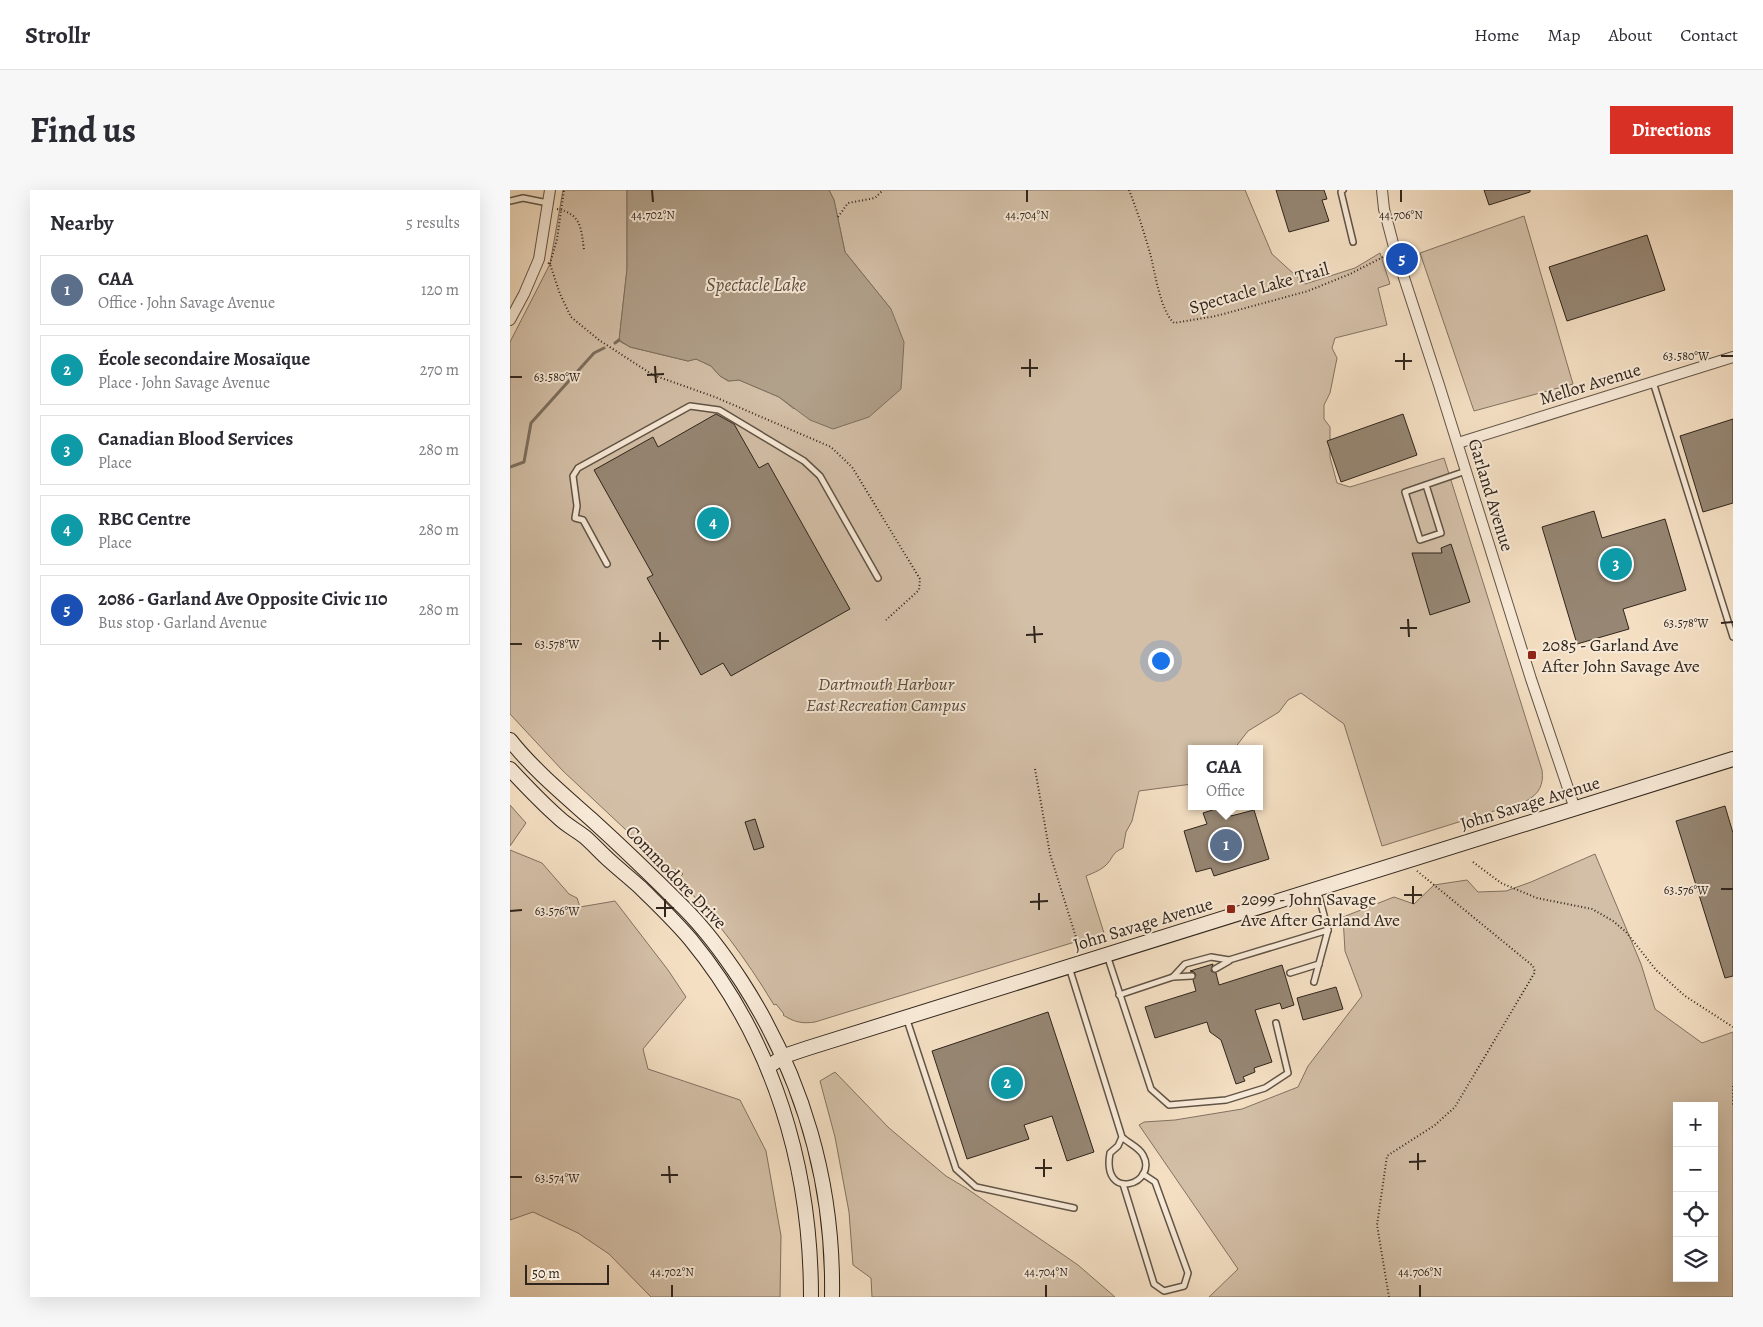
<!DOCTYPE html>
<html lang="en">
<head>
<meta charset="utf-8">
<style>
	body { margin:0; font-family:Alegreya,serif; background:#f7f7f7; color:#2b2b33 }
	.controls { position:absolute; right:15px; bottom:15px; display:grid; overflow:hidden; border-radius:0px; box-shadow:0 5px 20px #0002 }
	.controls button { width:45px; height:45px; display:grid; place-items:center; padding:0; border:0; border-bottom:1px solid #e1e1e2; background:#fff; color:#2b2b33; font:25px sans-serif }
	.scale { position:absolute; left:15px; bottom:12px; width:84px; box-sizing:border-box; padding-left:5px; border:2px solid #30251c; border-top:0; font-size:14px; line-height:18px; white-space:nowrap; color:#30251c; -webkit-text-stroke:4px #f8ead8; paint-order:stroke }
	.you { position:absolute; left:650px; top:470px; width:18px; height:18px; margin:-12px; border:4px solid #fff; border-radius:50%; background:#1a73e8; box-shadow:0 0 0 8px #1a73e833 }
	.badge { display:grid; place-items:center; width:32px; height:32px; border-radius:50%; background:#d93025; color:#fff; font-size:16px; font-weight:700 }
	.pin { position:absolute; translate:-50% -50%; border:2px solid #fff; box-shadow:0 1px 5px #0006 }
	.popup { position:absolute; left:678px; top:555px; width:75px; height:65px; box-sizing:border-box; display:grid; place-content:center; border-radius:0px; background:#fff; filter:drop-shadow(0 1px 4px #0005); font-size:16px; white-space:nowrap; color:#7c7c81 }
	.popup b { font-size:19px; color:#2b2b33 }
	.popup::after { content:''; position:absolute; left:50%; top:100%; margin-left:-10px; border:10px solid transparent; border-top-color:#fff }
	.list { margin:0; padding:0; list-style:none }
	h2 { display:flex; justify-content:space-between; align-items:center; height:65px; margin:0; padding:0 20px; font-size:21px }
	h2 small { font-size:16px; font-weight:400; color:#7c7c81 }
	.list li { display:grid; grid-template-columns:32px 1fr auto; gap:15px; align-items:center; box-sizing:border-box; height:70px; margin:0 10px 10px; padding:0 10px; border:1px solid #e1e1e2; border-radius:0px }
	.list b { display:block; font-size:19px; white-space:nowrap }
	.list p { margin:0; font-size:16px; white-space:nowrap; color:#7c7c81 }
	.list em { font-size:16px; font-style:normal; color:#7c7c81 }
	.icon { flex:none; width:28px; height:28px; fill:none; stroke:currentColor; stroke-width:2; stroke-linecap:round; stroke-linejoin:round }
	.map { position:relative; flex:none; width:1223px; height:1107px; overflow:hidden; border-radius:0px }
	header { display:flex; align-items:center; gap:30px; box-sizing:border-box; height:70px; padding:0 25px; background:#fff; border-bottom:1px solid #e1e1e2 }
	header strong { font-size:24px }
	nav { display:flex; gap:28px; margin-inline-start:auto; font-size:18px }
	.intro { display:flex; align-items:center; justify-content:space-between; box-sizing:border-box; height:120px; padding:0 30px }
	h1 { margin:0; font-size:35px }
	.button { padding:12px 22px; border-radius:0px; background:#d93025; color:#fff; font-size:18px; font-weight:700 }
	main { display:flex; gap:30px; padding:0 30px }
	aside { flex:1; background:#fff; border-radius:0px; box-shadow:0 5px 20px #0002 }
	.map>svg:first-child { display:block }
</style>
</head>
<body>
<header>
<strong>Strollr</strong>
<nav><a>Home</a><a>Map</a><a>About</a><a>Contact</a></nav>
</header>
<div class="intro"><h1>Find us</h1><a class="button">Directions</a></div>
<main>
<aside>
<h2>Nearby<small>5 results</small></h2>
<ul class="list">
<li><span class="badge" style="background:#5c6f8a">1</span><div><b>CAA</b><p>Office · John Savage Avenue</p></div><em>120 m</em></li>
<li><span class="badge" style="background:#0f9aa8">2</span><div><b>École secondaire Mosaïque</b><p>Place · John Savage Avenue</p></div><em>270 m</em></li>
<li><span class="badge" style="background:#0f9aa8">3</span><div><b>Canadian Blood Services</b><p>Place</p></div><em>280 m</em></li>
<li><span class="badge" style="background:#0f9aa8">4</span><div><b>RBC Centre</b><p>Place</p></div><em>280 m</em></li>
<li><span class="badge" style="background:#1a4fb4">5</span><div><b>2086 - Garland Ave Opposite Civic 110</b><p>Bus stop · Garland Avenue</p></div><em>280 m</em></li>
</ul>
</aside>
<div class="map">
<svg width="1223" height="1107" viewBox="0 0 1223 1107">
	<rect width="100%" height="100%" fill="#f4dfc3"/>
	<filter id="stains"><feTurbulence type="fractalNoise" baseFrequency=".004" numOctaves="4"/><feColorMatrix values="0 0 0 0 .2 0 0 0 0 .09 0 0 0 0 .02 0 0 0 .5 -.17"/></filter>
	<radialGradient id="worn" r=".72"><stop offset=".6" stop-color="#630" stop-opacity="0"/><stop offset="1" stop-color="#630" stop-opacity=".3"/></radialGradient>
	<g fill="#d3bfa7" stroke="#827262" fill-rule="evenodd">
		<path d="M53 0H117V79L109 151 120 157 178 171 186 169 201 176 210 186 218 191 229 190 269 207 284 219 381 119 335 62 324 10 319 0H735L762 64 795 94 845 78 870 63 880 94 868 98 877 135 825 148 822 158 827 168 820 203 814 215V229L820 237V267L827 293 840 297 934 268 1032 580C1034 595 1029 604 1016 611L872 656 834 534 791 503 778 510 769 522 738 541 724 559H682V594L629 601 622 631 616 642 613 658C600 664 604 668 595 676 589 681 583 683 576 686L594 743 305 832C292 834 284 832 273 825L274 824 266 814 264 815C235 767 207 730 168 689L173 684 167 678 162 683 53 581 0 524V152L40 74Z"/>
		<polygon points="1014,26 1063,194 964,221 910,63"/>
		<polygon points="0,615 16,633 0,656"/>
		<polygon points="0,660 32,673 59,704 67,708 70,717 105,711 158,780 176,807 133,859 138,879 230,910 256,961 271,1046 270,1107 141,1107 99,1064 68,1043 23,1022 0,1030"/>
		<path d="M1085 664 1131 774 1145 819 1192 853 1223 842V1107H699L728 1079 629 935 634 932 665 930 732 919 788 897 798 876 852 806 835 761 833 727 884 707 904 714 924 695 957 690 968 702 996 701 1021 692ZM1167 916H1204V1088H1167Z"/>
		<polygon points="325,882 379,938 436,986 456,998 568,1075 605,1107 362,1107 361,1088 343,1075 339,1022 325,947 310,891"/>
	</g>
	<polygon fill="#b1a08a" stroke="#7d6f5e" points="117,0 319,0 324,10 335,62 381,119 394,152 391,199 359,227 323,239 300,230 269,207 229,190 219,191 210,186 201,176 186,169 178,171 120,157 109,150 117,79"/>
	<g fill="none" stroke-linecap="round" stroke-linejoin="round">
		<g stroke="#7d6f5e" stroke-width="3">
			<polyline points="105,153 109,150"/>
			<polyline points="0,277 14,272 21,233 84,163 94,158"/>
		</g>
	</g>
	<g fill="#968673" stroke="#30251c">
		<polygon points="766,0 814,0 817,9 812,10 819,31 779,42"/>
		<polygon points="974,0 1020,0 1020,2 979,15"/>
		<polygon points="1137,45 1155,100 1057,131 1039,77"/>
		<polygon points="206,224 224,234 249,278 258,273 340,419 221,486 213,473 191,485 137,388 143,385 84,280 143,247 148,257"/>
		<polygon points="893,224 907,265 831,292 817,251"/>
		<polygon points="1223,229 1223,313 1193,322 1170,246"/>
		<polygon points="1084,321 1092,348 1155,329 1176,400 1113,419 1119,439 1067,454 1032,337"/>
		<polygon points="941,354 960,412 920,425 902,363 932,363 931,358"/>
		<polygon points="715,616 718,616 721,626 744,620 759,669 704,686 701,678 686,682 674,641 697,634 693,623"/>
		<polygon points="1215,616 1223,643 1223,786 1215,788 1166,631"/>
		<polygon points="245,629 254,657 244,660 235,632"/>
		<polygon points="703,774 701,781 706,783 709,795 772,775 784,815 772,819 770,813 745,820 762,872 744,878 745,882 733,887 735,891 726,894 711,850 700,842 697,832 645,848 635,817 686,801 683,790 686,785 684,782 680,781"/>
		<polygon points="826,797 833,819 793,830 787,808"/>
		<polygon points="538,822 584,962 557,971 542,926 514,935 519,949 457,969 422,861"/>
	</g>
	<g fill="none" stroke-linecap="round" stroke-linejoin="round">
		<defs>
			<g id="service">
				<polyline points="833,0 831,2 843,52"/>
				<polyline points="0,11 13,8 38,13"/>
				<polyline points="1143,192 1223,447"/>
				<polyline points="916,295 931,343 910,350 895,302 956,281"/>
				<polyline points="97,374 73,330 65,328 67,316 63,286 68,278 180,216 209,220 294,271 310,286 368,388"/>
				<polyline points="807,699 818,740"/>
				<polyline points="597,765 641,899 659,915 716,910 755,898 778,883 766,833"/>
				<path d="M559 777 612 947 608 956 600 963C591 1013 649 994 633 965 629 957 618 953 612 947"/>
				<polyline points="705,779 719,771"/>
				<polyline points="780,783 809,774"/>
				<polyline points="663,787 682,786"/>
				<polyline points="609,805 663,787 675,774 701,767 719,770 818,740 804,792"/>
				<polyline points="396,827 446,979 466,997 564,1018"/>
				<polyline points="613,994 644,1094 654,1101 674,1096 678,1083 645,992 633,984"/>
			</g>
			<g id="minor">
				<polyline points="872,0 874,19 884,57 929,195 1021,489 1065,619"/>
				<polyline points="0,130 14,104 29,69 40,0"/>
				<polyline points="948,253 1223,167"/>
			</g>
			<g id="secondary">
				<path d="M0 550C23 579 53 604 81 629 113 658 144 688 174 718 196 740 215 766 232 792 293 887 324 994 322 1107"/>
				<path d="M0 579C15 595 31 612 48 627 56 635 66 640 75 647 84 655 91 663 100 671 110 680 121 689 131 698 148 715 165 731 181 750 264 851 301 977 301 1107"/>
				<polyline points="258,877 274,866 298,858 1223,569"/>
			</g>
		</defs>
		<use href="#service" stroke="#615446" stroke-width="8"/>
		<use href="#minor" stroke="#615446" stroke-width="12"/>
		<use href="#secondary" stroke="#30251c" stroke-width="16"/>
		<g stroke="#30251c" stroke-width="2" stroke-dasharray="1 2.5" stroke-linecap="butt">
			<path d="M619 0C627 20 634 42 640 63 645 82 650 120 664 133L706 126 798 101 840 84 875 66"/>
			<path d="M47 19C72 24 71 39 74 60"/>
			<polyline points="328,27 338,13 365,8 373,0"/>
			<polyline points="38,73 40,74 50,104 61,127 89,150 143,185 205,207 321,257 342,277 410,389 409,400 376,430"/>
			<polyline points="40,74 47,49 54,0"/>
			<polyline points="525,579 540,664 570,760"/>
			<polyline points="963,672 991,693 1027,708 1082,719 1103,731 1116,742 1146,780 1175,806 1223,837"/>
			<polyline points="1223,896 1223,917"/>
			<polyline points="879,1107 867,1035 877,966 925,935 945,917 1025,782 1023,776 907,681"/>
		</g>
		<use href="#service" stroke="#f8ead8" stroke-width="5"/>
		<use href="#minor" stroke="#f8ead8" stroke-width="10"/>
		<use href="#secondary" stroke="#f8ead8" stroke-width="14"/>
	</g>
	<path fill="none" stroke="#30251c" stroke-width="2" d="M142 0 143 12M517 0V12M891 0V12M894 163V180M1211 166H1223M520 169V187M885 171H902M145 176 146 193M511 178H528M137 185 154 184M0 187H12M898 429 899 447M1211 433 1223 432M524 436 525 453M890 438H907M150 442V460M516 445 533 444M142 451H159M0 454H12M903 696V714M1211 699H1223M529 703V720M894 705H912M155 709V727M520 712 538 711M146 718H164M0 721 12 720M908 963V980M534 969V987M899 972 916 971M159 976 160 993M525 978H542M151 985H168M0 987H12M162 1095V1107M536 1095V1107M910 1095V1107"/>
	<g fill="#8f2418" stroke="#f8ead8" stroke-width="2">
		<rect x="1017" y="460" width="10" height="10" rx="2.5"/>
		<rect x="716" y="714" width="10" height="10" rx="2.5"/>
	</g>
	<g text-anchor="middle" stroke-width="4" stroke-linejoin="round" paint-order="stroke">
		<g font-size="18" fill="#30251c" stroke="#f8ead8">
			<text transform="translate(749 98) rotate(-16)" y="6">Spectacle Lake Trail</text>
			<text transform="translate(1080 194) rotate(-17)" y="6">Mellor Avenue</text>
			<text transform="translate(981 305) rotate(73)" y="6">Garland Avenue</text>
			<text transform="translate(1020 613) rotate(-17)" y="6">John Savage Avenue</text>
			<text transform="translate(166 687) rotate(46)" y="6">Commodore Drive</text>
			<text transform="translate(633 734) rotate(-17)" y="6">John Savage Avenue</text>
		</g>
		<g font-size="18" fill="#30251c" stroke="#f8ead8" text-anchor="start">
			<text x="1032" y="461">2085 - Garland Ave<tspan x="1032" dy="21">After John Savage Ave</tspan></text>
			<text x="731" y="715">2099 - John Savage<tspan x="731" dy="21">Ave After Garland Ave</tspan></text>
		</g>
		<g font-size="18" font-style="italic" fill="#594c3f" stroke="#f8ead8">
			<text x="376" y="500">Dartmouth Harbour<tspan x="376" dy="21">East Recreation Campus</tspan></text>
		</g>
		<g font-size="19" font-style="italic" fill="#5d5042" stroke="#f8ead8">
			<text x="246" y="101">Spectacle Lake</text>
		</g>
	</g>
	<g font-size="12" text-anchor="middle" fill="#30251c" stroke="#f8ead8" stroke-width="4" stroke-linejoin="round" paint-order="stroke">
		<text x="143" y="29">44.702°N</text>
		<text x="517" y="29">44.704°N</text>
		<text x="891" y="29">44.706°N</text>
		<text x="1176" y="170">63.580°W</text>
		<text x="47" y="191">63.580°W</text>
		<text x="1176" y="437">63.578°W</text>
		<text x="47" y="458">63.578°W</text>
		<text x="1176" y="704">63.576°W</text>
		<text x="47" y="725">63.576°W</text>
		<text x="47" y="992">63.574°W</text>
		<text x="162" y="1086">44.702°N</text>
		<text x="536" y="1086">44.704°N</text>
		<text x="910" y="1086">44.706°N</text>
	</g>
	<rect width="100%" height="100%" filter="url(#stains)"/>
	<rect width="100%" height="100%" fill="url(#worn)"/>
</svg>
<div class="controls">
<button>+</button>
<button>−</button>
<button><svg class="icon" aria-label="locate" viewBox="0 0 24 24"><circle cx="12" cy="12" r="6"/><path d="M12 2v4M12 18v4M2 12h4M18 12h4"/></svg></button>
<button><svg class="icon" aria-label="layers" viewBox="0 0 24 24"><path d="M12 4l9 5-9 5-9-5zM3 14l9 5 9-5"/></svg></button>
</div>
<div class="scale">50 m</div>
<div class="you"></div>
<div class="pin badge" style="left:716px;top:655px;background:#5c6f8a">1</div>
<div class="popup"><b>CAA</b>Office</div>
<div class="pin badge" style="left:497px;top:893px;background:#0f9aa8">2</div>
<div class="pin badge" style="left:1106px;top:374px;background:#0f9aa8">3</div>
<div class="pin badge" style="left:203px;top:333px;background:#0f9aa8">4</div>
<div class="pin badge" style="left:892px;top:69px;background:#1a4fb4">5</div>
</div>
</main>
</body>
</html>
